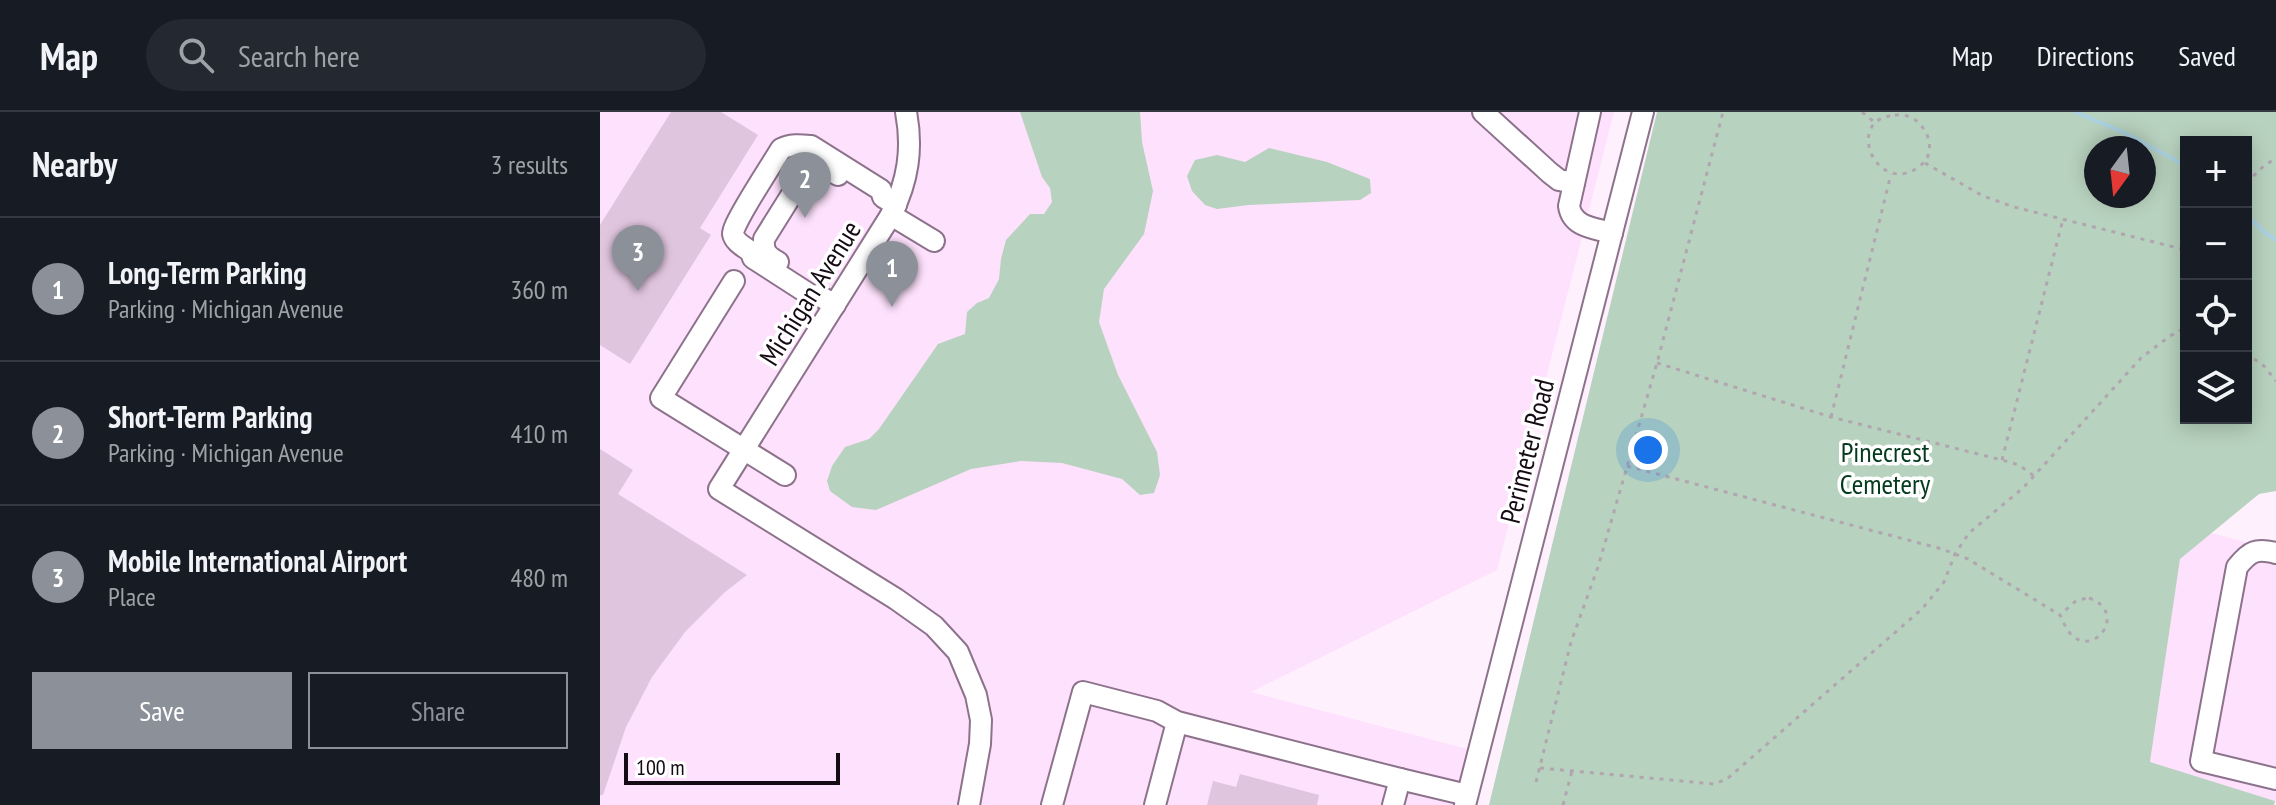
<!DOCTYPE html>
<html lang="en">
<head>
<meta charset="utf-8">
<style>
	body { margin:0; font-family:"PT Sans Narrow",sans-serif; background:#242831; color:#f1f3f6 }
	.controls { position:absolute; right:24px; top:24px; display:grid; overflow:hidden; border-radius:0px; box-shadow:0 4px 20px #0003 }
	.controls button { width:72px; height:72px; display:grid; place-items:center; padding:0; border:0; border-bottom:2px solid #363941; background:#171b24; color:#f1f3f6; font:40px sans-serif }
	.compass { position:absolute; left:1484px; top:24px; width:72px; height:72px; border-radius:50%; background:#171b24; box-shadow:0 4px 20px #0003; rotate:195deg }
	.scale { position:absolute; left:24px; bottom:20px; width:216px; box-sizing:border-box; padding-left:8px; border:4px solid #150b14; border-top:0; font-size:22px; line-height:28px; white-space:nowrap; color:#150b14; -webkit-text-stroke:6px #fff; paint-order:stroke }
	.you { position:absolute; left:1048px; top:338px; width:28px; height:28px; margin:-20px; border:6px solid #fff; border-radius:50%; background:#1a73e8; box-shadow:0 0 0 12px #1a73e833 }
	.badge { display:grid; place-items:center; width:52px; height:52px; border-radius:50%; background:#8c9099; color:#fff; font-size:26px; font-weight:700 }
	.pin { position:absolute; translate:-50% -66px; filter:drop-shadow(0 2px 4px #0008) }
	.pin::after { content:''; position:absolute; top:42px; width:28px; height:24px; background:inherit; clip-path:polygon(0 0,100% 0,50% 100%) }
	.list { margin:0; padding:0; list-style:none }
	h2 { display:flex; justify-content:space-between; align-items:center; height:104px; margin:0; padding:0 32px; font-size:34px }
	h2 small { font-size:26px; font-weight:400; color:#9ea1a6 }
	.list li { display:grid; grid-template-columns:52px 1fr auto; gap:24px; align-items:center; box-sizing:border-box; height:144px; padding:0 32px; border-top:2px solid #363941 }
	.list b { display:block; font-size:30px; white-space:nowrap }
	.list p { margin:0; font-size:26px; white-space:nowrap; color:#9ea1a6 }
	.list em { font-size:26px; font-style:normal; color:#9ea1a6 }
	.actions { display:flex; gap:16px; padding:24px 32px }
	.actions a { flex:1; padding:18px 0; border:2px solid #8c9099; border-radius:0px; text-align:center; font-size:28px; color:#8c9099 }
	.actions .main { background:#8c9099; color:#fff }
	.icon { flex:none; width:44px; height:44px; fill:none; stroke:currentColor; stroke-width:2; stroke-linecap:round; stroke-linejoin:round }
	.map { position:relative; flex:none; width:1676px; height:693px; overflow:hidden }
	header { display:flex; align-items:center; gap:48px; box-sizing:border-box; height:112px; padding:0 40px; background:#171b24; border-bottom:2px solid #363941 }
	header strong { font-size:38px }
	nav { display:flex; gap:44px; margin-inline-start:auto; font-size:28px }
	.search { width:560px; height:72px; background:#242831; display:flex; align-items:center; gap:20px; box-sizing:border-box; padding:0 28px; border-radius:44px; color:#9ea1a6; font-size:30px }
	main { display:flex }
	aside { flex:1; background:#171b24 }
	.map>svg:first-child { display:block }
</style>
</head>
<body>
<header>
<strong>Map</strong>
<div class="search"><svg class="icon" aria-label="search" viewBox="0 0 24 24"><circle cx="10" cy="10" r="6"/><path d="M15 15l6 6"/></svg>Search here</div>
<nav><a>Map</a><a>Directions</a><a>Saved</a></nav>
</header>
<main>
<aside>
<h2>Nearby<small>3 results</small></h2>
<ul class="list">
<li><span class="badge">1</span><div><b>Long-Term Parking</b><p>Parking · Michigan Avenue</p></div><em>360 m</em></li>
<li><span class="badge">2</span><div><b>Short-Term Parking</b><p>Parking · Michigan Avenue</p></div><em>410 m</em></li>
<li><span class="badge">3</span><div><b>Mobile International Airport</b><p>Place</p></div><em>480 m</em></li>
</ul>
<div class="actions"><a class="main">Save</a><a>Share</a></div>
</aside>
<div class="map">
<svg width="1676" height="693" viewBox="0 0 1676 693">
	<rect width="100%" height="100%" fill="#fef1fd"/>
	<g fill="#fee1fd">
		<polygon points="0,0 1014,0 897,458 651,580 871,638 857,693 0,693"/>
		<polygon points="1611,421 1676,438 1676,693 1675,689 1550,651 1580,446"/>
	</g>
	<g fill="#b7d2be" fill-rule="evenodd">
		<polygon points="420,0 540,0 542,30 553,79 544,122 504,177 499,210 518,263 557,340 560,363 554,381 540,383 522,367 462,351 421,349 371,357 276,398 252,395 230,379 227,369 232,354 245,335 269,327 279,317 338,232 365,222 367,200 377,191 389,186 399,167 401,147 406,128 430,102 444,102 452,90 450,76 442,65"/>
		<path d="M1057 0H1676V379L1659 382 1580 447 1550 650 1675 689 1674 693H889ZM1646 30V306H1586V30ZM1544 36V84H1496V36Z"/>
		<polygon points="669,36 727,50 770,67 771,81 760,88 648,93 617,97 605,93 592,79 587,64 595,48 617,43 645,50"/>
	</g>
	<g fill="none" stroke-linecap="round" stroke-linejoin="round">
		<g stroke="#acd2e1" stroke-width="4">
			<polyline points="1475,0 1525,21 1586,54"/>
			<polyline points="1646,102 1663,119 1676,128"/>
		</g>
	</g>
	<g fill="#e0c5df">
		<polygon points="71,0 121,0 158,23 100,116 111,123 30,252 0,233 0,113"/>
		<polygon points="0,337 33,358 18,382 147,463 125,480 85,520 52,565 26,615 3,683 0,683"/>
		<polygon points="640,662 719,683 717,693 607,693 613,669 636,675"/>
	</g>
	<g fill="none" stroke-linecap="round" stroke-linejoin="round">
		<defs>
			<g id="minor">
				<path d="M306 0C313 37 308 69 291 103L119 377 296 487 334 514 358 540 376 583 381 608 380 632 369 693"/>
				<polyline points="883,0 950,61 959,68 974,71"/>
				<path d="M990 0 969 94C972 115 994 116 1012 121"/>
				<polyline points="291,103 334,129"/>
				<path d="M178 150C167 144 163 140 164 127L209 55C221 49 228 56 238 63"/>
				<polyline points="134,169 61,286 185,363"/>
				<path d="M235 193 218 183 212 184 153 146 151 140C145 135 135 131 133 122 131 114 174 49 181 37 191 32 200 33 211 34L281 78 283 85 296 93"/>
				<path d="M1676 441C1656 436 1650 439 1637 455L1601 649 1676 667"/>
				<polyline points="800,667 867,683"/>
				<polyline points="452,693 483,580 557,599 577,610 800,667 793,693"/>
				<polyline points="555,693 577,610"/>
				<polyline points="865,693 1043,0"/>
			</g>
		</defs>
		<use href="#minor" stroke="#8d728c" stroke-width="24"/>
		<g stroke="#b1a5b0" stroke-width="3" stroke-dasharray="4 6" stroke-linecap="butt">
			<polyline points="1262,0 1274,10"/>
			<path d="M1295 3C1299 3 1303 2 1307 4 1327 10 1339 40 1320 54 1283 82 1253 28 1277 9 1282 5 1288 4 1295 3Z"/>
			<polyline points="1325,51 1383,84 1414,95 1586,138"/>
			<polyline points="1646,71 1666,52 1676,47"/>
			<polyline points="1646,241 1664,254 1676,269"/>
			<polyline points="1057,251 1231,305 1402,348 1419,353 1434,364"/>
			<polyline points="1231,305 1291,62"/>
			<polyline points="1402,348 1463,107"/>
			<polyline points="1027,354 1342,437 1368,447 1460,503"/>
			<path d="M1489 486C1527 499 1497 543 1474 525 1467 520 1464 511 1460 503L1477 488Z"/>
			<polyline points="940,656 1114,672 1127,667 1322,497 1344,470 1355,442 1369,421 1423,376 1541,246 1570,224 1586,215"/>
			<polyline points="936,670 971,530 998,455 1057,251 1123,0"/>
			<polyline points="963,693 972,659"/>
		</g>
		<use href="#minor" stroke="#fff" stroke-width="20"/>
	</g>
	<g text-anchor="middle" stroke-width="7" stroke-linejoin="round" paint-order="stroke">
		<g font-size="28" fill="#150b14" stroke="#fff">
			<text transform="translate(210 181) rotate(-58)" y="10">Michigan Avenue</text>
			<text transform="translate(927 339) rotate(-76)" y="10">Perimeter Road</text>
		</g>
		<g font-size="28" fill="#043a1d" stroke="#fff">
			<text x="1285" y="350">Pinecrest<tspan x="1285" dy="32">Cemetery</tspan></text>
		</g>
	</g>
</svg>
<div class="controls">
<button>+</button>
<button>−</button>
<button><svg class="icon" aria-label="locate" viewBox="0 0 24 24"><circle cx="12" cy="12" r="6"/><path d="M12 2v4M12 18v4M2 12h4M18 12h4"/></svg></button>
<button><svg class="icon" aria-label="layers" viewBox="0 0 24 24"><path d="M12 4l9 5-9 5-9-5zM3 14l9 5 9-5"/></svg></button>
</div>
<svg class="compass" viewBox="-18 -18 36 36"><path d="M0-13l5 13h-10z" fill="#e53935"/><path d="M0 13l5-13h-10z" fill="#9ea1a6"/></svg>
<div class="scale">100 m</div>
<div class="you"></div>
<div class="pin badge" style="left:292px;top:195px">1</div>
<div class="pin badge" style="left:205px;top:106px">2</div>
<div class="pin badge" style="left:38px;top:179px">3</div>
</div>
</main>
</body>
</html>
